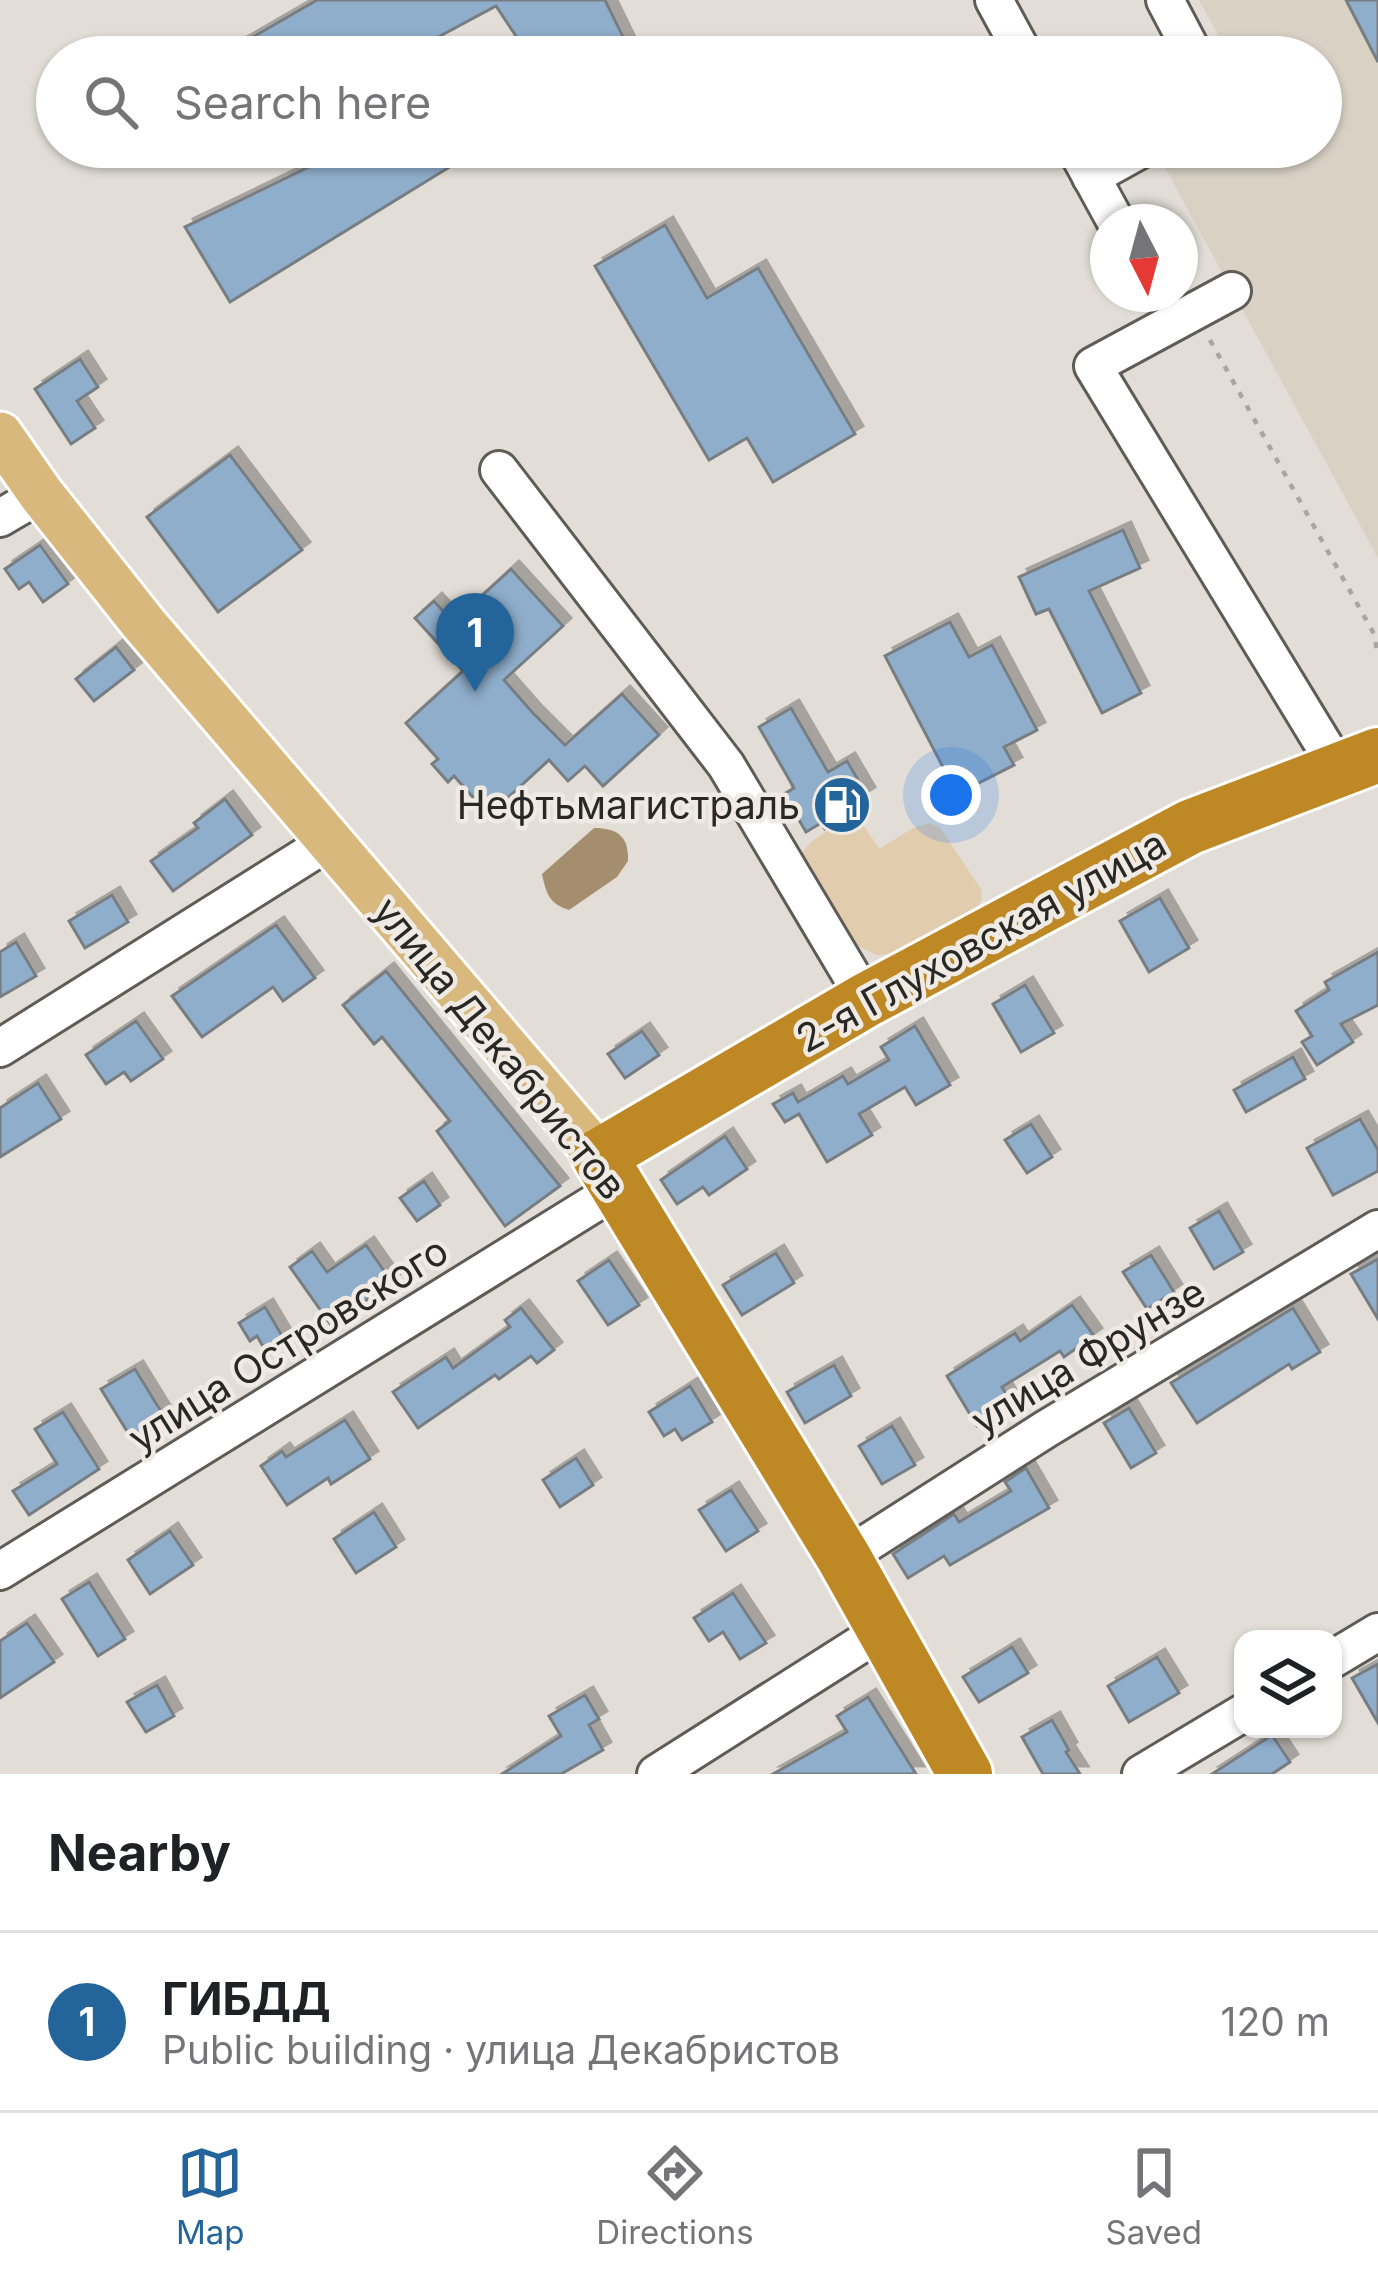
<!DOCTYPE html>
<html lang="en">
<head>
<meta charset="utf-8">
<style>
	body { margin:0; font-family:Inter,sans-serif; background:#f2f2f2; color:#202124 }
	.controls { position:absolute; right:36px; bottom:36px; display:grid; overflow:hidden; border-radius:24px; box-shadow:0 3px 9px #0004 }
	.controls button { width:108px; height:108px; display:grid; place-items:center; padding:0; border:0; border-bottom:3px solid #e0e0e0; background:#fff; color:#202124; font:60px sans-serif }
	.compass { position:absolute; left:1090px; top:204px; width:108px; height:108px; border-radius:50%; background:#fff; box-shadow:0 3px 9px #0004; rotate:174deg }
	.you { position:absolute; left:951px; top:795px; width:42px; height:42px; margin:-30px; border:9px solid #fff; border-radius:50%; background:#1a73e8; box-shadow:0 0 0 18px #1a73e833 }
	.badge { display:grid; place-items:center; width:78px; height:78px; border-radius:50%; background:#23649a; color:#fff; font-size:39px; font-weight:700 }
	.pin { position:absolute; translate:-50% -99px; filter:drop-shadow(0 3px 6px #0008) }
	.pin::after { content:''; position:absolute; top:63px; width:42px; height:36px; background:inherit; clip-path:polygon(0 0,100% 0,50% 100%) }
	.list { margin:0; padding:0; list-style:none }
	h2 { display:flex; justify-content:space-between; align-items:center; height:156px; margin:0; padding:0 48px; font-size:51px }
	h2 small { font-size:39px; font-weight:400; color:#757577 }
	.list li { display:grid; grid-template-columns:78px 1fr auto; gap:36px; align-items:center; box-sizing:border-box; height:180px; padding:0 48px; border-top:3px solid #e0e0e0 }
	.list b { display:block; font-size:45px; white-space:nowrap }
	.list p { margin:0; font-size:39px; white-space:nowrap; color:#757577 }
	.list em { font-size:39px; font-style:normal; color:#757577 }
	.icon { flex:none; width:66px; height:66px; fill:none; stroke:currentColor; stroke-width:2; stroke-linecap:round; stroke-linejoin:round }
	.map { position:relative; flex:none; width:1378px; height:1774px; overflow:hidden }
	.search { position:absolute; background:#fff; box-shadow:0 3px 9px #0004; left:36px; right:36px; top:36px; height:132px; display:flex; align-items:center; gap:30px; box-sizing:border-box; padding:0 42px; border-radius:66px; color:#757577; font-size:45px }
	.sheet { height:336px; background:#fff }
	nav { display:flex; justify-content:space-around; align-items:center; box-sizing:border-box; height:168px; border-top:3px solid #e0e0e0; background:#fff; font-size:33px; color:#757577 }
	nav a { display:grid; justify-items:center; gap:6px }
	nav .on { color:#23649a }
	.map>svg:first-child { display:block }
</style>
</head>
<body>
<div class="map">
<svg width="1378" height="1774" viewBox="0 0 1378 1774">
	<defs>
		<filter id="shadow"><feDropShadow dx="8" dy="-8" stdDeviation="0" flood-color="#0004"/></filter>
	</defs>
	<rect width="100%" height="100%" fill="#e2ded7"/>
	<polygon fill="#d9d1c4" points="1199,0 1378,0 1378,558 1164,166 1197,147 1321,147 1321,57 1230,57"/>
	<path fill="#e1ccae" d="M858 817 879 849 913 828 930 823 940 828 981 889 982 898 975 913 896 954 877 955 843 939 798 861C810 835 833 828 858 817Z"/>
	<path fill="#a48e6d" d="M594 828C617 828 629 836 628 861L617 877 569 910C549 904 546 893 542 874Z"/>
	<g fill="#8faecb" stroke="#787d82" stroke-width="3" filter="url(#shadow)">
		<polygon points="317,0 605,0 633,57 530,57 496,6 401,57 218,57"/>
		<polygon points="1346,0 1378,0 1378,62"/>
		<polygon points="350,147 482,147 230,302 185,227"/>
		<polygon points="665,225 707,298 758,268 855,434 773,482 747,438 709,460 595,266"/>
		<polygon points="80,359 98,387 77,401 95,428 71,444 35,389"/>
		<polygon points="230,455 302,550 218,612 147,517"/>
		<polygon points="1123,530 1140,568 1089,591 1141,693 1102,713 1049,609 1036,614 1019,577"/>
		<polygon points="40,545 68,584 43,602 29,582 19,589 5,569"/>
		<polygon points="511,569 563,626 504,680 533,713 565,745 622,694 659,735 603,786 585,766 568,781 549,760 489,815 454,776 448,782 432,764 438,759 406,723 463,671 415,618 434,601 453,622"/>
		<polygon points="950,622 969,657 992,645 1037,730 1004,747 1014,765 957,794 885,656"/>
		<polygon points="116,647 134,670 94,701 76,679"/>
		<polygon points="791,708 828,772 847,761 867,795 841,811 845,818 825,829 821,823 806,832 784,794 794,788 759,727"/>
		<polygon points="225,799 252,835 173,891 151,861 198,828 194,823"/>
		<polygon points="112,895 128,922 85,948 69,921"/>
		<polygon points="1160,898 1189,948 1149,972 1120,921"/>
		<polygon points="276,925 315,978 283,1001 273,987 202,1037 172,996"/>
		<polygon points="16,942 36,976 0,997 0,952"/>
		<polygon points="1378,952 1378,1005 1341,1024 1353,1042 1317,1065 1302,1042 1312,1036 1296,1011 1329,990 1325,982"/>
		<polygon points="386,971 560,1186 505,1226 437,1131 450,1121 382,1037 374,1044 343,1005"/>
		<polygon points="1025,985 1054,1033 1021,1052 993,1004"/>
		<polygon points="136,1021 163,1059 131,1081 124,1072 106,1084 86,1055"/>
		<polygon points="915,1026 950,1085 916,1105 905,1087 859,1114 872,1135 827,1162 799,1114 785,1122 773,1104 793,1093 798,1102 843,1076 848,1084 889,1060 881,1047"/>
		<polygon points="642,1031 659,1055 625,1078 608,1054"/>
		<polygon points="1293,1057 1305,1079 1246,1112 1234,1090"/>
		<polygon points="38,1083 61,1119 0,1157 0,1108"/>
		<polygon points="1360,1119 1378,1150 1378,1171 1333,1195 1307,1148"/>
		<polygon points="1031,1124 1052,1157 1027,1173 1005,1140"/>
		<polygon points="725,1136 747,1169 709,1195 703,1187 677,1204 661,1180"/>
		<polygon points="424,1181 440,1205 417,1221 400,1198"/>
		<polygon points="1219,1211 1243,1252 1214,1269 1190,1228"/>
		<polygon points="366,1245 392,1282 331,1325 290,1267 312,1251 327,1272"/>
		<polygon points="776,1253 794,1283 742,1315 723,1285"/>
		<polygon points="1151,1255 1174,1292 1147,1309 1123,1272"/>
		<polygon points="1378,1259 1378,1319 1351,1274"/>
		<polygon points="609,1260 639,1305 608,1325 578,1281"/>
		<polygon points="1072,1305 1094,1336 1064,1357 1060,1351 1002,1387 1012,1404 977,1426 947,1376 1015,1333 1020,1341"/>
		<polygon points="265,1307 287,1344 268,1355 257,1336 250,1341 239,1323"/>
		<polygon points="521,1308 554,1350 537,1363 531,1356 499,1379 495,1375 418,1428 393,1392 446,1357 453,1368 510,1327 505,1320"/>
		<polygon points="1293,1308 1320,1352 1292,1369 1289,1364 1197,1423 1171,1383"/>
		<polygon points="834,1365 851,1396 805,1423 787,1392"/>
		<polygon points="135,1369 167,1421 133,1441 101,1389"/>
		<polygon points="690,1386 712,1422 682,1440 675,1429 664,1436 649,1412"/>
		<polygon points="1129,1408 1156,1453 1131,1468 1104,1423"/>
		<polygon points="63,1412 99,1469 29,1515 13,1491 57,1464 35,1429"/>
		<polygon points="345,1420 370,1459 331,1484 328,1478 287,1505 261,1466 282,1451 286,1457"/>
		<polygon points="892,1426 915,1465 882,1484 859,1446"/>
		<polygon points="576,1458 593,1485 560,1507 543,1480"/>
		<polygon points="1026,1468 1049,1508 950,1565 944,1556 908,1578 893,1554 954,1514 959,1522 1011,1491 1005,1482"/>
		<polygon points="731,1490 758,1531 726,1551 699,1510"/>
		<polygon points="374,1512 396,1547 356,1573 334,1539"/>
		<polygon points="170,1531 193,1565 150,1594 128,1560"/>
		<polygon points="89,1582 125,1639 98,1656 62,1599"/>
		<polygon points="733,1593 766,1643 740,1659 723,1632 709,1641 694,1618"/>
		<polygon points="27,1623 54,1662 0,1698 0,1641"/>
		<polygon points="1012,1647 1028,1673 979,1702 963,1677"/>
		<polygon points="1157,1657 1179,1693 1129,1722 1108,1686"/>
		<polygon points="1378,1664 1378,1723 1352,1678"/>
		<polygon points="157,1685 174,1716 146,1732 127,1702"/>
		<polygon points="585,1695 599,1719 589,1725 603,1750 561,1774 502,1774 561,1736 549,1716"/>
		<polygon points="868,1697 916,1774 773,1774 847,1732 837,1716"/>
		<polygon points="1052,1720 1069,1750 1066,1752 1080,1774 1043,1774 1022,1737"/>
		<polygon points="1272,1735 1290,1762 1272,1774 1212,1774"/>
	</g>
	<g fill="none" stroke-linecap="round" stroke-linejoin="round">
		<defs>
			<g id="minor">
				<polyline points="994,0 1025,57"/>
				<polyline points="1165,0 1195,57"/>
				<polyline points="1075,147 1116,222"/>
				<polyline points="1091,177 1145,147"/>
				<polyline points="1232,291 1093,366 1339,770"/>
				<polyline points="499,470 726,765 866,1000"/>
				<polyline points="0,518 41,494"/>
				<polyline points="0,1048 328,842"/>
				<polyline points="844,1558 1046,1429 1378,1229"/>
				<polyline points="0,1571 619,1188"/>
				<polyline points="1333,1659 1378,1632"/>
				<polyline points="656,1774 883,1630"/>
				<polyline points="1141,1774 1243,1713"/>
			</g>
			<polyline id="major" points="0,435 41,494 144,624 599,1156"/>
			<polyline id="highway" points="965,1774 844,1558 599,1156 866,1000 1190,827 1378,755"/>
		</defs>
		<use href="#minor" stroke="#5f5b56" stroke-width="42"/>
		<use href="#major" stroke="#fff" stroke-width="51"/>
		<use href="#highway" stroke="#fff" stroke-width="60"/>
		<polyline stroke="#a9a6a0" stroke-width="4.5" stroke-dasharray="6 9" stroke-linecap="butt" points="1210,340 1374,634 1378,657"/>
		<use href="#minor" stroke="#fff" stroke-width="36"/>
		<use href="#major" stroke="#d8b87c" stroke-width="45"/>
		<use href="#highway" stroke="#be8824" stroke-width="54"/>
	</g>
	<defs>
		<symbol id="fuel-disc" viewBox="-11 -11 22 22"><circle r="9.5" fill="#23649a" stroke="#efebe4"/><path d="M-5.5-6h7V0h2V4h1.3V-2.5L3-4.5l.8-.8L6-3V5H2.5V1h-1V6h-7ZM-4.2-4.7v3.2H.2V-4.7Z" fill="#fff"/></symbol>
	</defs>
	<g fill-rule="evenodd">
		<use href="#fuel-disc" x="809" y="772" width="66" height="66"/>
	</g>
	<g text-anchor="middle" stroke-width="9" stroke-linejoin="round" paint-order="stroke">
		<g font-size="39" fill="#292825" stroke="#efebe4" text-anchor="end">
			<text x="800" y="819">Нефтьмагистраль</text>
		</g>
		<g font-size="39" fill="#292825" stroke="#efebe4">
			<text transform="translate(981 941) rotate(-29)" y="14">2-я Глуховская улица</text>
			<text transform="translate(500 1048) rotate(51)" y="14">улица Декабристов</text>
			<text transform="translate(288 1344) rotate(-32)" y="14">улица Островского</text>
			<text transform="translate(1088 1356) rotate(-31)" y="14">улица Фрунзе</text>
		</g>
	</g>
</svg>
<div class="controls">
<button><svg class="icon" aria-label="layers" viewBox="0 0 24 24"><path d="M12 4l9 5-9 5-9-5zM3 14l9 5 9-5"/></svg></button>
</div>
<svg class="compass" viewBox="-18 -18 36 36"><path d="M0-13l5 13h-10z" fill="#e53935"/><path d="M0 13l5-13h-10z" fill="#757577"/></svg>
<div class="you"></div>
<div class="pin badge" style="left:475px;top:692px">1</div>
<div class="search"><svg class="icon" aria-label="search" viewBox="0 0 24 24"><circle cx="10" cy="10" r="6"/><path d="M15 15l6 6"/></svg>Search here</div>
</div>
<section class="sheet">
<h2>Nearby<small></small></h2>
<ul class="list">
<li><span class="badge">1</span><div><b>ГИБДД</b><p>Public building · улица Декабристов</p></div><em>120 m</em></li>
</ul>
</section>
<nav>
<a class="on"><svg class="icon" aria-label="map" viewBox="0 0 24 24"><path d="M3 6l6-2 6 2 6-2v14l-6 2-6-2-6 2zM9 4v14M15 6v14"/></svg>Map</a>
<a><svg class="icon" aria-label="directions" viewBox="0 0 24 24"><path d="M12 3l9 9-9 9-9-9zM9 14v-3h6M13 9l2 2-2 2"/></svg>Directions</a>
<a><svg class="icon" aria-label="saved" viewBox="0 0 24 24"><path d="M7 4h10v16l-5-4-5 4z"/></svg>Saved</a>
</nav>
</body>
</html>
